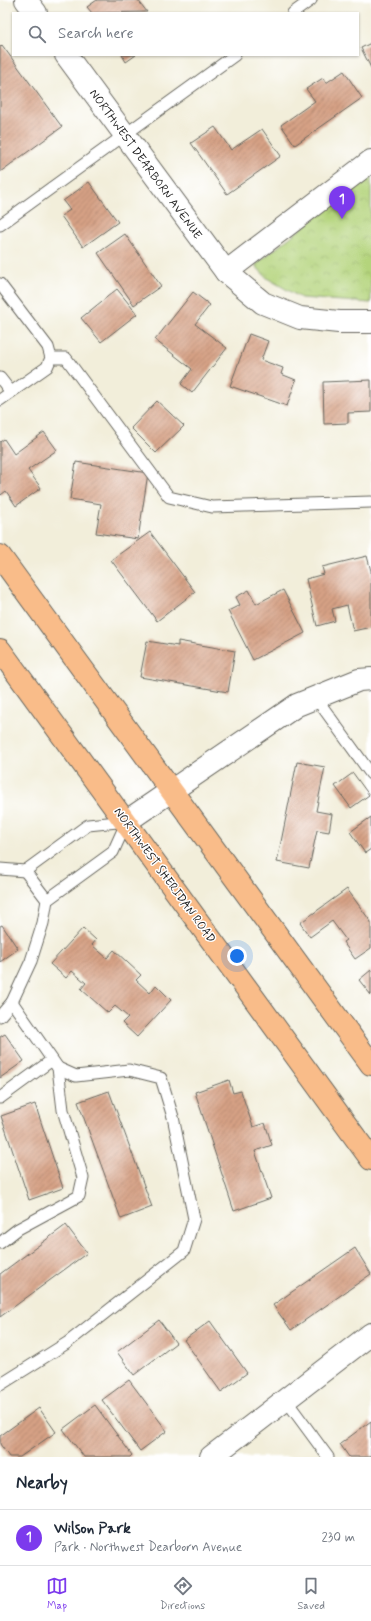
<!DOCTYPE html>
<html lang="en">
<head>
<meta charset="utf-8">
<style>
	body { margin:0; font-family:Mynerve,sans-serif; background:#f2f2f3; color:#1f2937 }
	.you { position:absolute; left:237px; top:956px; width:14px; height:14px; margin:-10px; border:3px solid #fff; border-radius:50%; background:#1a73e8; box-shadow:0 0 0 6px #1a73e833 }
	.badge { display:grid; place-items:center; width:26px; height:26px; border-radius:50%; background:#7c3aed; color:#fff; font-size:13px; font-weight:700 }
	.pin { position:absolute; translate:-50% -33px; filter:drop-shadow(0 1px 2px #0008) }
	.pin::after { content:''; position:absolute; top:21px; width:14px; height:12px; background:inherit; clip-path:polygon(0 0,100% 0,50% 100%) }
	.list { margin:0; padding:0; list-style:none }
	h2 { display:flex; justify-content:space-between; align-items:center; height:52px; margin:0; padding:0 16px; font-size:17px }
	h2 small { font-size:13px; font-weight:400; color:#747a83 }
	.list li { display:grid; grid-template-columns:26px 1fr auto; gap:12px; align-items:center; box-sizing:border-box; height:56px; padding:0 16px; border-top:1px solid #e0e1e3 }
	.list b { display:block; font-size:15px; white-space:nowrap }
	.list p { margin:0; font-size:13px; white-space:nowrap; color:#747a83 }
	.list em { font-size:13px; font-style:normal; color:#747a83 }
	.icon { flex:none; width:22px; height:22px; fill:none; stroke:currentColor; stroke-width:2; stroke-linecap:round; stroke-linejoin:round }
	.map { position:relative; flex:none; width:371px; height:1457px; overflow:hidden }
	.search { position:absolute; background:#fff; box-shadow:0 1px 3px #0004; left:12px; right:12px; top:12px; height:44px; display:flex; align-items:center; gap:10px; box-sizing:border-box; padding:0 14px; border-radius:0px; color:#747a83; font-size:15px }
	.sheet { height:108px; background:#fff }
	nav { display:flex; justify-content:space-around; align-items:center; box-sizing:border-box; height:56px; border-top:1px solid #e0e1e3; background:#fff; font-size:11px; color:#747a83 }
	nav a { display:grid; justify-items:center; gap:2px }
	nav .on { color:#7c3aed }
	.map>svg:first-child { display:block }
</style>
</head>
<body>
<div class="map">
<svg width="371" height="1457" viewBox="0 0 371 1457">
	<defs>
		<pattern id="park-crowns" width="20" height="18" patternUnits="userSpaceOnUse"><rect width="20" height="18" fill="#b4d47c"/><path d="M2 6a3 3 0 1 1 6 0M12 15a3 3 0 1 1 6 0" fill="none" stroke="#9ab56b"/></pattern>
		<pattern id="building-hatch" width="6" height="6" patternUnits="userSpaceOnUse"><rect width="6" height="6" fill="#d6a185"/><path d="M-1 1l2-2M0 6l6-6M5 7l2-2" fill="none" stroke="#ad826c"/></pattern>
	</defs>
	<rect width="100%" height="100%" fill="#fff"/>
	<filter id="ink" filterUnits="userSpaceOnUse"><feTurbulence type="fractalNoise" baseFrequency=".025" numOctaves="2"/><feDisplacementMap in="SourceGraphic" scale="8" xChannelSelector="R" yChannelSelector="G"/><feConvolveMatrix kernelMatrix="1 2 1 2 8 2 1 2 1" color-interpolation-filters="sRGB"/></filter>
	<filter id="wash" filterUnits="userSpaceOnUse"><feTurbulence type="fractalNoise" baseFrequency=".012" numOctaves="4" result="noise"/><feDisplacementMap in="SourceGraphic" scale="16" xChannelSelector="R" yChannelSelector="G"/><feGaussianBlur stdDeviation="0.9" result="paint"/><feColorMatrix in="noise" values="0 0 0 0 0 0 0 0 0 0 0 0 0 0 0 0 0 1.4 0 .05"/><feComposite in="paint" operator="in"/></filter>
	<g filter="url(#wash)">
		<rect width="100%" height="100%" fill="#f2eeda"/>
		<polygon fill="url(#park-crowns)" stroke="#68784c" points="371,173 371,303 301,298 267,278 255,265"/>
		<g id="blocks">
			<g fill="url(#building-hatch)">
				<polygon points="97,0 138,0 147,12 92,13 87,7"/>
				<polygon points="371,43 371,68 361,48"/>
				<polygon points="2,45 62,127 0,172 0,47"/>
				<polygon points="122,55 136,55 126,62"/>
				<polygon points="344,71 362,98 295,145 281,125 315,101 306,89 323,78 326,83"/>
				<polygon points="215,127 231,150 262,129 281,156 227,194 191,143"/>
				<polygon points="89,182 118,222 83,247 61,216 70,210 63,201"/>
				<polygon points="125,234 161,286 134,305 98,253"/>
				<polygon points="117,289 137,314 101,342 81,318"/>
				<polygon points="193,292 210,305 195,324 227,348 192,393 181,384 192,369 155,340"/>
				<polygon points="249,334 268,341 261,360 283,368 281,374 296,380 287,406 230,386"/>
				<polygon points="371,380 371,412 348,413 348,423 324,424 323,382"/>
				<polygon points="157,401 184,426 156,453 131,428"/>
				<polygon points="44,432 57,450 28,470 41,488 16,506 6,491 1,495 0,493 0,442 4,439 14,454"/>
				<polygon points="76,462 148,473 138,539 96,533 101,504 70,499"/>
				<polygon points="150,532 195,592 157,621 111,560"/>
				<polygon points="367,556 371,571 371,627 353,631 347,605 332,609 335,621 317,626 306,579 324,574 322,567"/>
				<polygon points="249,590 256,604 283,590 305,633 253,660 228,611 240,605 236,597"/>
				<polygon points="147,641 178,646 178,641 235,651 228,692 140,677"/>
				<polygon points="297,762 325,767 316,811 332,814 329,832 317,830 309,868 277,862"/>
				<polygon points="353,773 369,795 351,808 335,786"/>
				<polygon points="371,817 371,849 365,853 350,832"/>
				<polygon points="347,889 371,922 371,948 355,959 343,942 346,940 332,921 310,937 300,923"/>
				<polygon points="2,925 18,949 0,962 0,926"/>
				<polygon points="83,928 96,940 92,945 107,958 114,950 141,975 136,980 150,993 156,985 171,1000 137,1037 122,1023 128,1017 115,1006 108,1013 81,989 86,983 72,971 66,978 50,964"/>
				<polygon points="371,970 371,995 359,980"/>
				<polygon points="5,1034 24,1061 0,1078 0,1037"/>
				<polygon points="229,1080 233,1093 241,1091 253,1127 265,1123 272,1145 255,1151 271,1198 234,1211 195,1092"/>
				<polygon points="109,1091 152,1207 121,1219 78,1102"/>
				<polygon points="35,1104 63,1188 29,1200 1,1116"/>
				<polygon points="66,1225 87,1253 0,1317 0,1274"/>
				<polygon points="355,1248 371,1274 291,1330 273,1305"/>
				<polygon points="159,1320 176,1343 134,1375 117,1352"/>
				<polygon points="210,1321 247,1373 221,1392 184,1340"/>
				<polygon points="129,1380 167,1431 140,1451 102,1400"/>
				<polygon points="95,1405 132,1455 130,1457 84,1457 63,1429"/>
				<polygon points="39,1408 56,1432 20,1457 9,1457 0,1444 0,1436"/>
				<polygon points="371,1421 371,1457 349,1457 340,1444"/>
			</g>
		</g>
	</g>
	<g filter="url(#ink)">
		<use href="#blocks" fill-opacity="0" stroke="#67665e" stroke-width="1"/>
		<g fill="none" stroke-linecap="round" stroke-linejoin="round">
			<defs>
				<g id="service">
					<polyline points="293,13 311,0"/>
					<polyline points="0,225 235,55"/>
					<polyline points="0,284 48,347 51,358 47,367 0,400"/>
					<polyline points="51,358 66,358 169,497 212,507 371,502"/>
					<polyline points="0,378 11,392"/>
					<polyline points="316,698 371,774"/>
					<polyline points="0,869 25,871 88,825 127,821 113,852 47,900"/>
					<polyline points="0,1016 12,1002 31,961 43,923 47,900 25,871"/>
					<polyline points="0,1098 52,1060"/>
					<polyline points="0,1243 18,1229 79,1196 83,1178 63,1110 58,1068 12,1002"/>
					<polyline points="0,1385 67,1343 184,1251 194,1219 173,1117 161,1078 129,1070 76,1076 58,1068"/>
					<polyline points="286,1400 328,1457"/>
				</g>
				<g id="minor">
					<polyline points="26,0 36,13"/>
					<polyline points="66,55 226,272 263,303 300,318 339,322 371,322"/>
					<polyline points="226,272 371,161"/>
					<polyline points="127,821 297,705 359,680 371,679"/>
					<polyline points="211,1457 371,1334"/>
				</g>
				<g id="primary">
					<polyline points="0,556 371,1064"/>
					<polyline points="0,650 371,1159"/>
				</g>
			</defs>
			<use href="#service" stroke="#67665e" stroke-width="13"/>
			<use href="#minor" stroke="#67665e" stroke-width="24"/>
			<use href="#primary" stroke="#67665e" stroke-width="24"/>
			<use href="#service" stroke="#fff" stroke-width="11"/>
			<use href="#minor" stroke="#fff" stroke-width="22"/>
			<use href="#primary" stroke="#f9bc89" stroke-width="22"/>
		</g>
	</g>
	<g text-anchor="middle" stroke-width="3" stroke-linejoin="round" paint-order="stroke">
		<g font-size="12" fill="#1c1c1c" stroke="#fff">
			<text transform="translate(146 164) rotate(54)" y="4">NORTHWEST DEARBORN AVENUE</text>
			<text transform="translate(165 875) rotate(54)" y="4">NORTHWEST SHERIDAN ROAD</text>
		</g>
	</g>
</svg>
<div class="you"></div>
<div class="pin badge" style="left:342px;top:219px">1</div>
<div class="search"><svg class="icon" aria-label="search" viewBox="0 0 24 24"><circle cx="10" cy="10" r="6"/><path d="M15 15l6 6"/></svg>Search here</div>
</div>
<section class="sheet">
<h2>Nearby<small></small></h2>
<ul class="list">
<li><span class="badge">1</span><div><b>Wilson Park</b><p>Park · Northwest Dearborn Avenue</p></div><em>230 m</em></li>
</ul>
</section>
<nav>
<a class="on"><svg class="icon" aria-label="map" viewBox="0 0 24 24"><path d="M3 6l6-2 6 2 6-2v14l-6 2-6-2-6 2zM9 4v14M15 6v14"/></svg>Map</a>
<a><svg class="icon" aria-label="directions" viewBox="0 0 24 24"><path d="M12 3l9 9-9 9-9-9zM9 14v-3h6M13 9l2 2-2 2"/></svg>Directions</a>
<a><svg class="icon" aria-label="saved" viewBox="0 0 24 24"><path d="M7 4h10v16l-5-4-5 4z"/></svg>Saved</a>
</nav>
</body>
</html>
